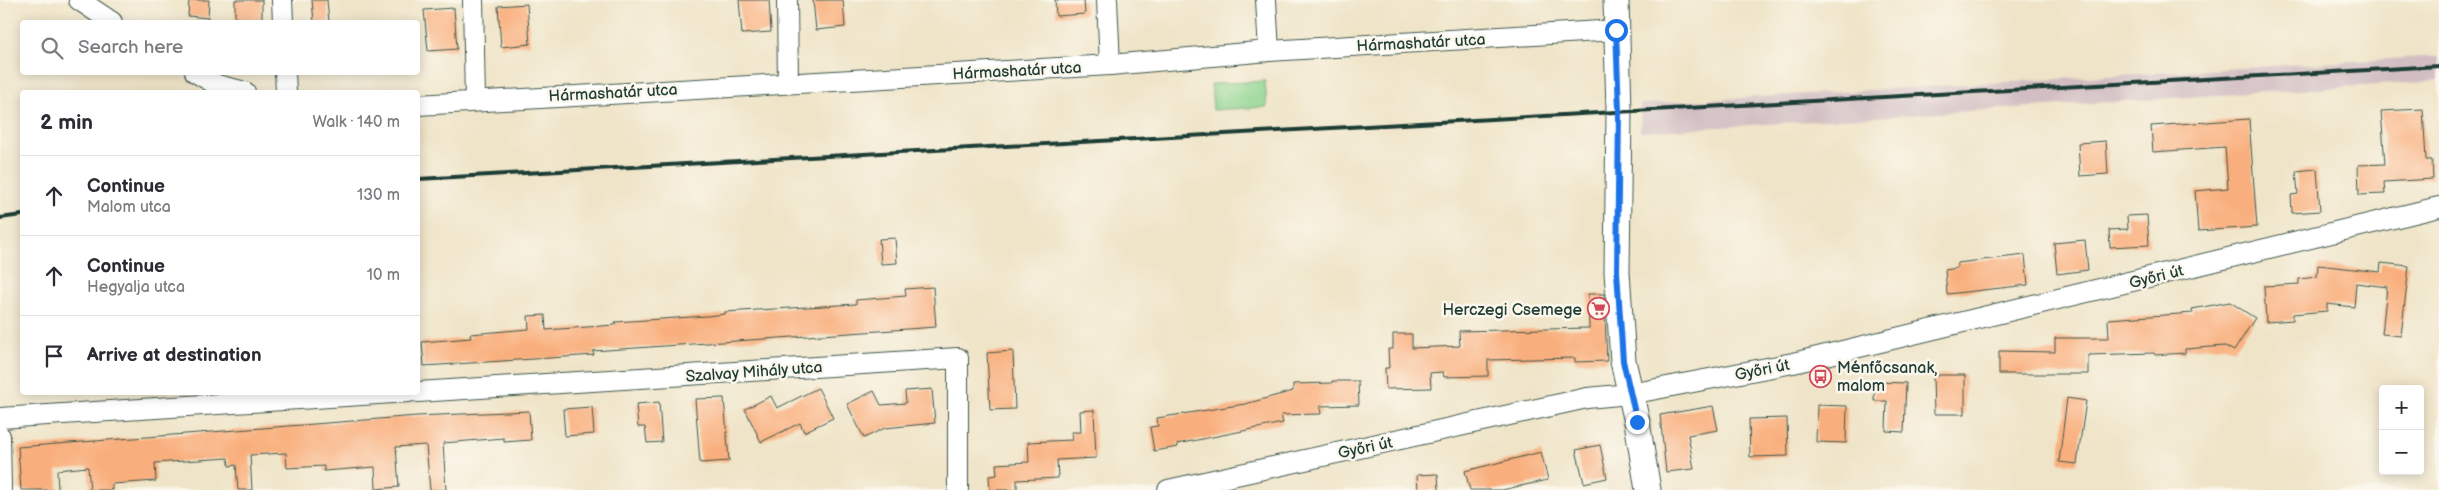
<!DOCTYPE html>
<html lang="en">
<head>
<meta charset="utf-8">
<style>
	body { margin:0; font-family:"Balsamiq Sans",sans-serif; background:#f2f2f3; color:#2b2b33 }
	.controls { position:absolute; right:15px; bottom:15px; display:grid; overflow:hidden; border-radius:5px; box-shadow:0 2px 12px #0003 }
	.controls button { width:45px; height:45px; display:grid; place-items:center; padding:0; border:0; border-bottom:1px solid #e1e1e2; background:#fff; color:#2b2b33; font:25px sans-serif }
	.stop { position:absolute; width:15px; height:15px; margin:-11px; border:4px solid #1a73e8; border-radius:50%; background:#fff }
	.stop.end { background:#1a73e8; border-color:#fff; box-shadow:0 1px 5px #0008 }
	.list { margin:0; padding:0; list-style:none }
	h2 { display:flex; justify-content:space-between; align-items:center; height:65px; margin:0; padding:0 20px; font-size:21px }
	h2 small { font-size:16px; font-weight:400; color:#7c7c81 }
	.list li { display:grid; grid-template-columns:32px 1fr auto; gap:15px; align-items:center; box-sizing:border-box; height:80px; padding:0 20px; border-top:1px solid #e1e1e2 }
	.list b { display:block; font-size:19px; white-space:nowrap }
	.list p { margin:0; font-size:16px; white-space:nowrap; color:#7c7c81 }
	.list em { font-size:16px; font-style:normal; color:#7c7c81 }
	.icon { flex:none; width:28px; height:28px; fill:none; stroke:currentColor; stroke-width:2; stroke-linecap:round; stroke-linejoin:round }
	.map { position:relative; flex:none; width:2439px; height:490px; overflow:hidden }
	.search { position:absolute; background:#fff; box-shadow:0 2px 12px #0003; left:20px; top:20px; width:400px; height:55px; display:flex; align-items:center; gap:12px; box-sizing:border-box; padding:0 18px; border-radius:5px; color:#7c7c81; font-size:19px }
	.panel { position:absolute; background:#fff; box-shadow:0 2px 12px #0003; left:20px; top:90px; width:400px; height:305px; border-radius:5px }
	.map>svg:first-child { display:block }
</style>
</head>
<body>
<div class="map">
<svg width="2439" height="490" viewBox="0 0 2439 490">
	<rect width="100%" height="100%" fill="#fbf7ec"/>
	<filter id="ink" filterUnits="userSpaceOnUse"><feTurbulence type="fractalNoise" baseFrequency=".02" numOctaves="2"/><feDisplacementMap in="SourceGraphic" scale="10" xChannelSelector="R" yChannelSelector="G"/><feConvolveMatrix kernelMatrix="1 2 1 2 8 2 1 2 1" color-interpolation-filters="sRGB"/></filter>
	<filter id="wash" filterUnits="userSpaceOnUse"><feTurbulence type="fractalNoise" baseFrequency=".0096" numOctaves="4" result="noise"/><feDisplacementMap in="SourceGraphic" scale="20" xChannelSelector="R" yChannelSelector="G"/><feGaussianBlur stdDeviation="1.12" result="paint"/><feColorMatrix in="noise" values="0 0 0 0 0 0 0 0 0 0 0 0 0 0 0 0 0 1.4 0 .05"/><feComposite in="paint" operator="in"/></filter>
	<g filter="url(#wash)">
		<rect width="100%" height="100%" fill="#efe4c7"/>
		<polygon fill="#d2bec2" points="2439,56 2439,81 1640,132 1641,104"/>
		<polygon fill="#8cd38d" stroke="#568860" points="1265,81 1267,107 1213,110 1211,84"/>
		<g id="blocks">
			<g fill="#f9af7d">
				<polygon points="189,0 209,0 208,18 188,16"/>
				<rect x="235" y="0" width="27" height="22"/>
				<polygon points="312,0 327,0 329,22 314,22"/>
				<polygon points="739,0 769,0 771,32 742,34"/>
				<polygon points="813,0 843,0 845,27 816,30"/>
				<polygon points="1055,0 1084,0 1085,14 1056,16"/>
				<polygon points="527,4 530,44 501,47 498,6"/>
				<polygon points="454,8 457,49 428,51 424,10"/>
				<polygon points="2423,109 2426,160 2432,160 2433,179 2384,182 2385,194 2359,195 2358,165 2385,164 2381,111"/>
				<polygon points="2249,119 2257,227 2198,231 2195,191 2228,188 2225,147 2153,152 2151,126"/>
				<polygon points="2106,141 2108,174 2080,176 2078,143"/>
				<polygon points="2317,169 2320,211 2292,213 2291,195 2298,194 2296,171"/>
				<polygon points="2147,215 2149,245 2110,247 2109,230 2128,229 2127,216"/>
				<polygon points="895,238 897,263 881,264 879,239"/>
				<polygon points="2085,240 2088,270 2057,274 2054,243"/>
				<polygon points="2025,255 2028,285 1947,294 1945,270 1957,268 1957,263"/>
				<polygon points="2381,263 2409,266 2401,336 2382,334 2387,287 2356,283 2354,307 2327,304 2327,311 2293,314 2293,320 2266,322 2264,286 2299,284 2299,279 2317,277 2318,265 2380,272"/>
				<polygon points="933,287 936,327 593,351 594,355 565,357 424,366 422,342 471,338 470,334 529,329 528,316 545,315 546,330 615,325 615,322 707,316 725,314 725,312 856,304 856,300 906,296 905,289"/>
				<polygon points="1588,294 1604,294 1607,361 1575,362 1575,358 1488,360 1488,376 1444,377 1443,372 1430,373 1431,388 1386,389 1385,368 1389,368 1388,349 1393,349 1393,334 1412,334 1412,348 1460,346 1459,331 1589,328"/>
				<polygon points="2230,302 2255,318 2234,351 2225,346 2185,349 2185,353 2155,355 2154,353 2088,355 2088,374 1999,374 1999,351 2055,352 2055,338 2109,338 2108,319 2193,313 2192,309"/>
				<polygon points="1013,351 1015,409 990,410 987,353"/>
				<polygon points="1933,375 1965,375 1965,414 1934,414"/>
				<polygon points="1332,381 1358,381 1359,405 1320,406 1321,414 1281,415 1283,423 1177,444 1178,447 1154,451 1150,427 1158,426 1157,418 1245,404 1293,391 1293,384 1332,383"/>
				<polygon points="1875,382 1906,383 1904,432 1886,431 1887,401 1874,401"/>
				<polygon points="818,388 833,418 804,432 800,423 761,442 745,409 771,396 777,408"/>
				<polygon points="932,389 935,423 885,428 864,438 847,404 874,391 881,405 906,403 905,391"/>
				<polygon points="724,398 729,461 700,463 695,399"/>
				<polygon points="2067,398 2086,401 2077,464 2059,462"/>
				<polygon points="659,402 662,442 647,443 645,427 638,427 636,404"/>
				<polygon points="1817,405 1847,406 1846,443 1816,442"/>
				<polygon points="1713,406 1718,430 1688,435 1694,469 1666,472 1660,415"/>
				<polygon points="592,407 594,434 565,436 563,409"/>
				<polygon points="1094,410 1096,458 1057,460 1058,478 1017,480 1017,490 990,490 989,476 997,475 996,464 1029,462 1028,442 1072,440 1071,432 1081,432 1080,411"/>
				<polygon points="529,411 531,440 504,442 504,438 443,443 446,490 430,490 426,445 396,447 399,487 376,489 375,467 324,471 324,466 287,468 286,453 250,455 252,490 238,490 236,465 229,466 228,458 155,463 156,481 112,484 112,490 90,490 88,467 57,470 58,490 21,490 18,447 417,416"/>
				<polygon points="1787,418 1788,456 1750,457 1749,419"/>
				<polygon points="1600,445 1607,478 1584,483 1576,450"/>
				<polygon points="1541,452 1548,480 1502,490 1470,490 1465,471"/>
				<polygon points="1438,474 1439,490 1418,490 1417,475"/>
			</g>
		</g>
	</g>
	<g filter="url(#ink)">
		<use href="#blocks" fill-opacity="0" stroke="#3e564a" stroke-width="1"/>
		<g fill="none" stroke-linecap="round" stroke-linejoin="round">
			<defs>
				<g id="minor">
					<polyline points="79,0 112,22"/>
					<polyline points="282,0 283,22"/>
					<polyline points="473,0 475,100"/>
					<polyline points="787,0 788,83"/>
					<polyline points="1107,0 1110,65"/>
					<polyline points="1266,0 1269,51"/>
					<polyline points="195,72 217,85 245,92"/>
					<polyline points="285,72 286,92"/>
					<polyline points="418,105 1110,65 1269,51 1616,30"/>
					<polyline points="418,392 958,358 958,490"/>
					<polyline points="0,418 409,392"/>
					<polyline points="0,436 1,490"/>
					<polyline points="1168,490 1587,398 1630,394 1793,363 2439,207"/>
				</g>
				<polyline id="major" points="1616,0 1619,111 1617,272 1623,361 1637,422 1648,490"/>
			</defs>
			<use href="#minor" stroke="#3e564a" stroke-width="22"/>
			<use href="#major" stroke="#3e564a" stroke-width="27"/>
			<use href="#minor" stroke="#fff" stroke-width="20"/>
			<use href="#major" stroke="#fff" stroke-width="25"/>
			<g stroke="#1f3d34" stroke-width="4">
				<polyline points="418,179 2439,66"/>
				<polyline points="0,218 22,215"/>
			</g>
		</g>
	</g>
	<g fill="none" stroke-linecap="round" stroke-linejoin="round" filter="url(#ink)">
		<polyline stroke="#1a73e8" stroke-width="6" points="1616,30 1619,111 1617,272 1623,361 1637,422"/>
	</g>
	<defs>
		<symbol id="supermarket-ring" viewBox="-11 -11 22 22"><circle r="9.5" fill="#fbf7ec" stroke="#d1495b" stroke-width="1.5"/><path d="M-6-5.5h2.5l.6 2H6L4.5 2H-2.5L-4.4-4H-6ZM-1.5 3.2a1.3 1.3 0 1 0 .1 0ZM3 3.2a1.3 1.3 0 1 0 .1 0Z" fill="#d1495b"/></symbol>
		<symbol id="bus-ring" viewBox="-11 -11 22 22"><circle r="9.5" fill="#fbf7ec" stroke="#d1495b" stroke-width="1.5"/><path d="M-5-6H5V4H4V6H2V4H-2V6H-4V4H-5ZM-3.5-4V0h7V-4ZM-3.5 1.2v1.5H-2V1.2ZM2 1.2v1.5H3.5V1.2Z" fill="#d1495b"/></symbol>
	</defs>
	<g fill-rule="evenodd">
		<use href="#supermarket-ring" x="1586" y="296" width="25" height="25"/>
		<use href="#bus-ring" x="1808" y="364" width="25" height="25"/>
	</g>
	<g text-anchor="middle" stroke-width="5" stroke-linejoin="round" paint-order="stroke">
		<g font-size="16" fill="#1f3d34" stroke="#fbf7ec">
			<text transform="translate(1421 42) rotate(-3)" y="6">Hármashatár utca</text>
			<text transform="translate(1017 70) rotate(-3)" y="6">Hármashatár utca</text>
			<text transform="translate(613 92) rotate(-3)" y="6">Hármashatár utca</text>
			<text transform="translate(2156 276) rotate(-14)" y="6">Győri út</text>
			<text transform="translate(1762 369) rotate(-11)" y="6">Győri út</text>
			<text transform="translate(754 371) rotate(-4)" y="6">Szalvay Mihály utca</text>
			<text transform="translate(1365 447) rotate(-12)" y="6">Győri út</text>
		</g>
		<g font-size="16" fill="#1f3d34" stroke="#fbf7ec" text-anchor="end">
			<text x="1582" y="315">Herczegi Csemege</text>
			<text x="1837" y="373" text-anchor="start">Ménfőcsanak,<tspan x="1837" dy="18">malom</tspan></text>
		</g>
	</g>
</svg>
<div class="controls">
<button>+</button>
<button>−</button>
</div>
<div class="stop" style="left:1616px;top:30px"></div>
<div class="stop end" style="left:1637px;top:422px"></div>
<div class="search"><svg class="icon" aria-label="search" viewBox="0 0 24 24"><circle cx="10" cy="10" r="6"/><path d="M15 15l6 6"/></svg>Search here</div>
<section class="panel">
<h2>2 min<small>Walk · 140 m</small></h2>
<ul class="list">
<li><svg class="icon" aria-label="ahead" viewBox="0 0 24 24"><path d="M12 20V5M6 11l6-6 6 6"/></svg><div><b>Continue</b><p>Malom utca</p></div><em>130 m</em></li>
<li><svg class="icon" aria-label="ahead" viewBox="0 0 24 24"><path d="M12 20V5M6 11l6-6 6 6"/></svg><div><b>Continue</b><p>Hegyalja utca</p></div><em>10 m</em></li>
<li><svg class="icon" aria-label="arrive" viewBox="0 0 24 24"><path d="M6 21V4h12l-3 4 3 4H6"/></svg><div><b>Arrive at destination</b></div></li>
</ul>
</section>
</div>
</body>
</html>
